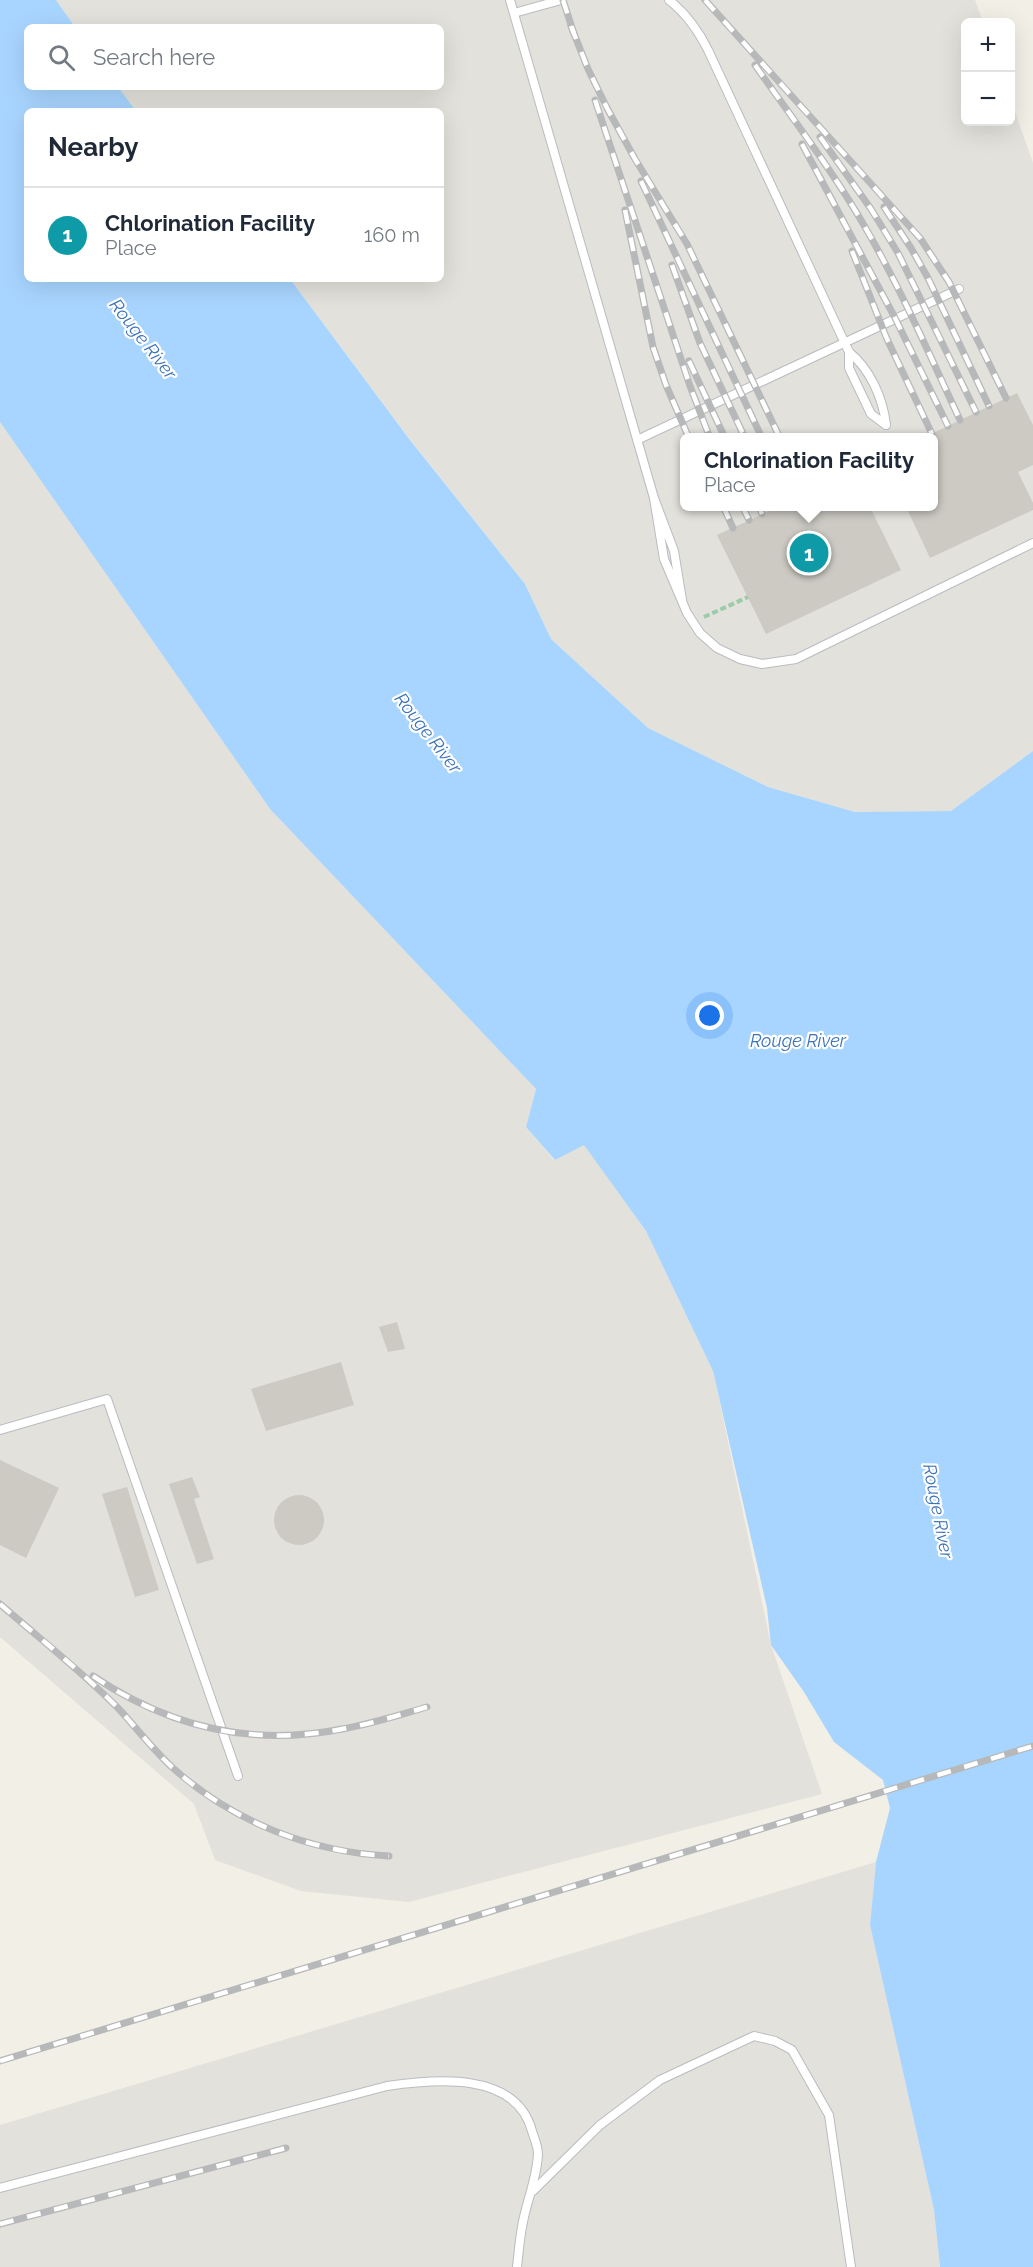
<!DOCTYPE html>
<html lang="en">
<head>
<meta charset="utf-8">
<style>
	body { margin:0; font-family:Raleway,sans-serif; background:#f2f2f3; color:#1f2937 }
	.controls { position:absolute; right:18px; top:18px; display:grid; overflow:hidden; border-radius:9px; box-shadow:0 6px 24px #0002 }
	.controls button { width:54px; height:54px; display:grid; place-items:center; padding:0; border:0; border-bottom:2px solid #e0e1e3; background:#fff; color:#1f2937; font:30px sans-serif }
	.you { position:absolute; left:710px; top:1016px; width:21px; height:21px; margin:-15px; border:4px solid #fff; border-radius:50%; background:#1a73e8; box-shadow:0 0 0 9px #1a73e833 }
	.badge { display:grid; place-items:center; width:39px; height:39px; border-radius:50%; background:#2563eb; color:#fff; font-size:20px; font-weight:700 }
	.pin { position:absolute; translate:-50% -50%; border:3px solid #fff; box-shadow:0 2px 6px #0006 }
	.popup { position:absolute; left:680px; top:433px; width:258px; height:78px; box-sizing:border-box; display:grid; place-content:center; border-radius:9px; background:#fff; filter:drop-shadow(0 2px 4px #0005); font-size:20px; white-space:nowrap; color:#747a83 }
	.popup b { font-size:22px; color:#1f2937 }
	.popup::after { content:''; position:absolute; left:50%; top:100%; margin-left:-12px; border:12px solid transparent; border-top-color:#fff }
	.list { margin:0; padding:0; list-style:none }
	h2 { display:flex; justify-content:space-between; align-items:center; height:78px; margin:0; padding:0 24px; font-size:26px }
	h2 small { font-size:20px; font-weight:400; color:#747a83 }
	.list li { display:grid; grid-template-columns:39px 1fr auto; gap:18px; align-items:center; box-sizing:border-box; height:96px; padding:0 24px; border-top:2px solid #e0e1e3 }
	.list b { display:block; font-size:22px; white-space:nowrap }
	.list p { margin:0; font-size:20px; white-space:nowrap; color:#747a83 }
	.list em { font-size:20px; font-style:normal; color:#747a83 }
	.icon { flex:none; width:33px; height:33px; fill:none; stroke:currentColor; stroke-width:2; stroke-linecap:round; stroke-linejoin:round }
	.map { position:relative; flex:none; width:1033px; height:2267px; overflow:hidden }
	.search { position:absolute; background:#fff; box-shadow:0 6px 24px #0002; left:24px; top:24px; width:420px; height:66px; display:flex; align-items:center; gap:15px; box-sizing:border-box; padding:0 21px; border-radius:9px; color:#747a83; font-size:22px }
	.panel { position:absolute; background:#fff; box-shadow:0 6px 24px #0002; left:24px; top:108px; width:420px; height:174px; border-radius:9px }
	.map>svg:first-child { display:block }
</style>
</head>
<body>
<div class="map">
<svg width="1033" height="2267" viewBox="0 0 1033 2267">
	<rect width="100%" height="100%" fill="#f1efe6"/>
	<g fill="#e2e1db" fill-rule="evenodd">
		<path d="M56 0H975L983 22H966V122H1010L1011 100 1033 163V751L951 811 855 812 768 787 648 728 551 639 525 584 409 438 290 279H441V111H136L118 87H441V27H75ZM684 438H934V506H684Z"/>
		<polygon points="0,422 270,809 536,1089 526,1127 554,1160 584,1144 646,1231 713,1371 771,1645 822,1794 409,1902 301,1891 215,1860 194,1804 0,1637"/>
		<polygon points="876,1862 870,1925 934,2210 940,2267 0,2267 0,2125"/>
	</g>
	<polygon fill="#a8d5ff" points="0,0 56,0 75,27 27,27 27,87 118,87 136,111 27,111 27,279 290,279 410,440 525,584 551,639 648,728 768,787 855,812 951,811 1033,751 1033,2267 940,2267 934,2210 870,1925 876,1862 890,1808 883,1780 834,1742 804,1692 771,1645 767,1608 713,1371 646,1231 584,1145 555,1160 526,1127 536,1089 270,809 0,422"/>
	<g fill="#cccac3">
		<polygon points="1017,393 1033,425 1033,465 1018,472 1033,503 1033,510 930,558 906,507 933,507 933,433"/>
		<polygon points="778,507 870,507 901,570 766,634 717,535"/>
		<polygon points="397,1322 405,1349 388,1352 379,1327"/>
		<polygon points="341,1362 354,1405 266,1431 251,1389"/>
		<polygon points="0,1460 59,1488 26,1558 0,1545"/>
		<polygon points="192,1477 200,1497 194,1499 214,1559 197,1564 169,1484"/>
		<polygon points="127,1487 159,1590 135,1597 102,1494"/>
		<circle cx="299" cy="1520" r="25"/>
	</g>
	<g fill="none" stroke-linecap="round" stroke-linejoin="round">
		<defs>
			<g id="service">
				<polyline points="510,0 654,498"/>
				<path d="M669 0C687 14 698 30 708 50L849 352C870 369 883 398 886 425"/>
				<polyline points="514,13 561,0"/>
				<polyline points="849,352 849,368 871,414 886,425"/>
				<polyline points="637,440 959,289"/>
				<polyline points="682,600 674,551 654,498 664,559 687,613 700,633 717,648 740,659 762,664 796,659 1033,543"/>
				<polyline points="0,1430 107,1399 238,1776"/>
				<path d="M0 2188 387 2086C435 2079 516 2071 532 2131 534 2138 538 2146 538 2154 537 2176 529 2195 524 2217 520 2233 519 2250 517 2267"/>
				<polyline points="533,2191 600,2125 660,2080 754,2036 775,2041 792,2050 829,2115 851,2267"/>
			</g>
		</defs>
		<use href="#service" stroke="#b9bcc1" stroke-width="10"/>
		<polyline stroke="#9acbab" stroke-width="4" stroke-dasharray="6 3" stroke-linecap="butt" points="704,617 748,597"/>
		<use href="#service" stroke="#fff" stroke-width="8"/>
		<defs>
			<g id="rail">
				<polyline points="563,0 574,34"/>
				<polyline points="705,0 920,238 949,282 1006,398"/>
				<polyline points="571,26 588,69 607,108 635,159 687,244 780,438"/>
				<path d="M755 65C792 118 833 171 865 227 901 289 930 356 960 420"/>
				<polyline points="595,100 690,386 710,438"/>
				<polyline points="820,137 871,209 898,253 976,412"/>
				<polyline points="802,144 894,316 948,426"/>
				<polyline points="641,181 762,438"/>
				<polyline points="884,207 911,248 928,278 989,406"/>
				<polyline points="625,210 653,347 666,385 689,438"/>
				<polyline points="852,251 887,339 932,434"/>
				<polyline points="672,265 700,343 745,438"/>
				<polyline points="689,361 725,438"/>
				<polyline points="723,506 733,528"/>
				<polyline points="742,506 749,520"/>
				<polyline points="759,506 762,514"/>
				<polyline points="778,506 778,507"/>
				<path d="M0 1604C39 1638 80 1670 117 1707 136 1727 152 1749 173 1768 232 1821 309 1852 389 1856"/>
				<path d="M93 1676C169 1727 252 1747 342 1729 371 1724 399 1715 427 1707"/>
				<polyline points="0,2061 1033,1746"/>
				<polyline points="0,2224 286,2148"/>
			</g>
		</defs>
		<use href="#rail" stroke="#b7b8b9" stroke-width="7"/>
		<use href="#rail" stroke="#fff" stroke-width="4.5" stroke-dasharray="14" stroke-linecap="butt"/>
	</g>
	<g text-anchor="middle" stroke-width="4.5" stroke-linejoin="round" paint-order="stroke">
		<g font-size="18" font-style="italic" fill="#3d73b9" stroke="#fff">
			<text transform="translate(143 339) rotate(52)" y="6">Rouge River</text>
			<text transform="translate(428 733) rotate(52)" y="6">Rouge River</text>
			<text x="798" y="1047">Rouge River</text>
			<text transform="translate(938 1511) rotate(79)" y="6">Rouge River</text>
		</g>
	</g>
</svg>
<div class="controls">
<button>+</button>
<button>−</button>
</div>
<div class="you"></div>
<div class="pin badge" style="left:809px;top:553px;background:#0f9aa8">1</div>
<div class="popup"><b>Chlorination Facility</b>Place</div>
<div class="search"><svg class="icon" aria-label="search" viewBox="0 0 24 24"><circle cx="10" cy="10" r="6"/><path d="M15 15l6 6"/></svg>Search here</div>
<section class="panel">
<h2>Nearby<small></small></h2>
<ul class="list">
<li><span class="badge" style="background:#0f9aa8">1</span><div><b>Chlorination Facility</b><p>Place</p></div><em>160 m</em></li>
</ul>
</section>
</div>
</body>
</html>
